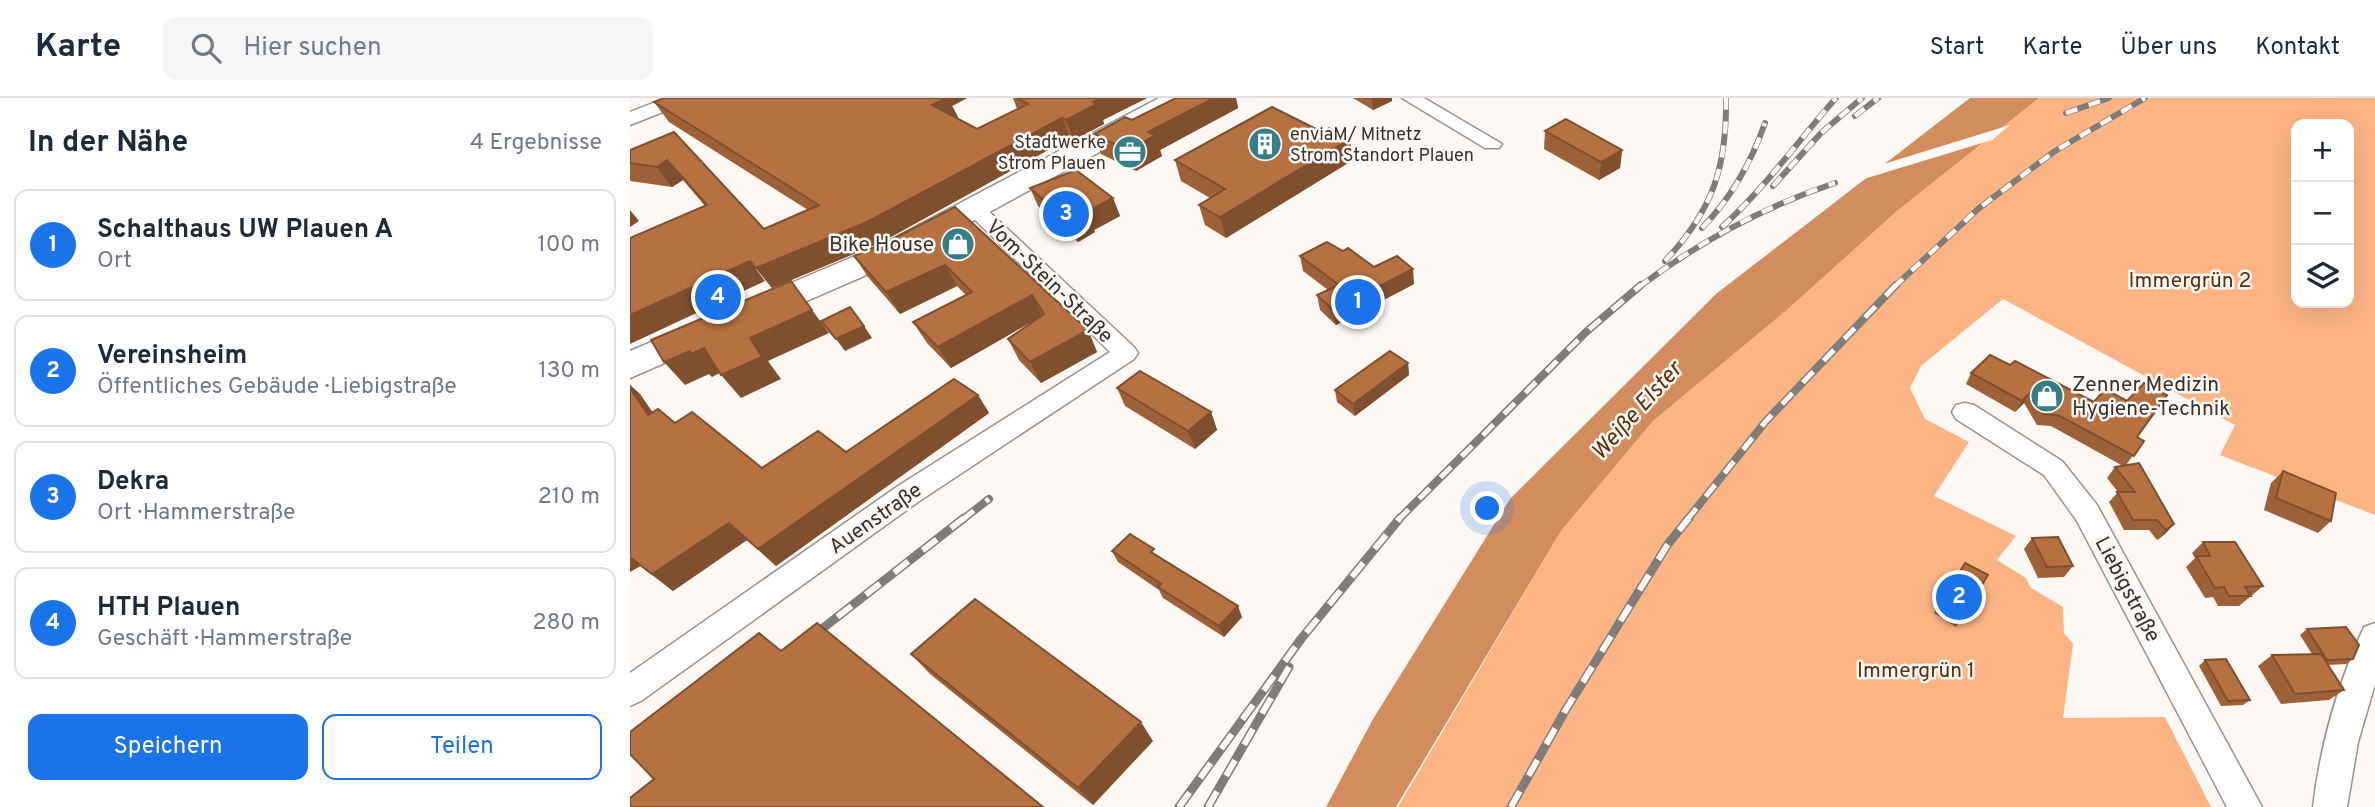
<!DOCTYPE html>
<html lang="de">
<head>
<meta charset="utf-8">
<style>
	body { margin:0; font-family:Overpass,sans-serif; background:#f6f6f7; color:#1f2937 }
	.controls { position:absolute; right:21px; top:21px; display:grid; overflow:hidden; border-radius:14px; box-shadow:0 7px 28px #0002 }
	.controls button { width:63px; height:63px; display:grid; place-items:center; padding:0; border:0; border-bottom:2px solid #e0e1e3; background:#fff; color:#1f2937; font:35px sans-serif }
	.you { position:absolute; left:858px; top:411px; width:24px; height:24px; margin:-18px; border:5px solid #fff; border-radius:50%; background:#1a73e8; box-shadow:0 0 0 10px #1a73e833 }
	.badge { display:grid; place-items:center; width:46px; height:46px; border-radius:50%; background:#1a73e8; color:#fff; font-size:23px; font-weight:700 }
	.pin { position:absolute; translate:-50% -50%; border:4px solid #fff; box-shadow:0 2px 7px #0006 }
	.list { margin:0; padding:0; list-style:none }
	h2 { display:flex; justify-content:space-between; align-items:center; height:91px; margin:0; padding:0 28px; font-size:30px }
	h2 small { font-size:23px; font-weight:400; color:#747a83 }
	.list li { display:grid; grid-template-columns:46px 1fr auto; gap:21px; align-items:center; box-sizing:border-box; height:112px; margin:0 14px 14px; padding:0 14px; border:2px solid #e0e1e3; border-radius:14px }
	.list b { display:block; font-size:26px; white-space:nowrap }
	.list p { margin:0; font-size:23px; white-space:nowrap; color:#747a83 }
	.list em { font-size:23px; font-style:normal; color:#747a83 }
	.actions { display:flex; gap:14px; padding:21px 28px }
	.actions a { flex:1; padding:16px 0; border:2px solid #1a73e8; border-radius:14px; text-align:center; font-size:24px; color:#1a73e8 }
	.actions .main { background:#1a73e8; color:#fff }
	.icon { flex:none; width:38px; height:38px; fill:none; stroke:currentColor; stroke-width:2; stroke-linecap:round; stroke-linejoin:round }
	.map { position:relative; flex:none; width:1745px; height:709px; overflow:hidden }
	header { display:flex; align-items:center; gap:42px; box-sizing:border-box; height:98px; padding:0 35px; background:#fff; border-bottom:2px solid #e0e1e3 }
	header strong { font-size:33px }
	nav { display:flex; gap:38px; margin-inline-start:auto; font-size:24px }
	.search { width:490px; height:63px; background:#f6f6f7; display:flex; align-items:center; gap:18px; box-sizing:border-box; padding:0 24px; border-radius:14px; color:#747a83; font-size:26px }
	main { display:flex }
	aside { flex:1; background:#fff }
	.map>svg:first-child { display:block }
</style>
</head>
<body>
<header>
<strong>Karte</strong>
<div class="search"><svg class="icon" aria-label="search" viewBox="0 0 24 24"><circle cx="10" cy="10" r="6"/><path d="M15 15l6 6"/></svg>Hier suchen</div>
<nav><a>Start</a><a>Karte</a><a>Über uns</a><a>Kontakt</a></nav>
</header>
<main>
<aside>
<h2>In der Nähe<small>4 Ergebnisse</small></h2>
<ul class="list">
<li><span class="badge">1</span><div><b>Schalthaus UW Plauen A</b><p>Ort</p></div><em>100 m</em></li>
<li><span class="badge">2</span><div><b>Vereinsheim</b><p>Öffentliches Gebäude · Liebigstraße</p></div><em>130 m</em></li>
<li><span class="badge">3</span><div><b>Dekra</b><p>Ort · Hammerstraße</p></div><em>210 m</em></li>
<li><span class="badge">4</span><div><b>HTH Plauen</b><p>Geschäft · Hammerstraße</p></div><em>280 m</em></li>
</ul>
<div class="actions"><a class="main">Speichern</a><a>Teilen</a></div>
</aside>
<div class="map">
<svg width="1745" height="709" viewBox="0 0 1745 709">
	<rect width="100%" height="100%" fill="#fef8f4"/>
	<path fill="#fdb485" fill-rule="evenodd" d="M1409 0H1745V417L1590 357 1605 327 1373 201 1291 268 1280 290 1295 321 1339 344 1304 398 1386 438 1367 462 1396 480 1401 490 1433 509 1434 535 1443 546 1433 620 1535 619 1581 709H768L931 433 1023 323 1158 211 1267 113ZM1666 26H1719V205H1666Z"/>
	<polygon fill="#d38c5d" points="1340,0 1409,0 1267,113 1158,211 1023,323 931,433 766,709 696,709 743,621 880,401 1086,196"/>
	<polygon fill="#fef8f4" points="1380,27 1362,42 1224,84 1244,69"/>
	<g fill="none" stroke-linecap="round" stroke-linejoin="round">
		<defs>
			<g id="minor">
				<polygon points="36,0 61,0 58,4 0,27 0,14"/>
				<polygon points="772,0 794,0 872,46 869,50 855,50"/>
				<polygon points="345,105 352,107 504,249 508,255 504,261 288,404 11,603 0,608 0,575 268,388 480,254 338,115 335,111 338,107"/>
				<polygon points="1335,305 1344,307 1432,363 1467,407 1632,709 1597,709 1447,423 1414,377 1326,321 1322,314 1326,307"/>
				<path d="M1745 525V586L1728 644 1717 709H1683C1690 649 1708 585 1734 529Z"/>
			</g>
			<polygon id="primary" points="529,0 562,0 558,6 273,161 0,280 0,253 251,147"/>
		</defs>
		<use href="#minor" stroke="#999390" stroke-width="3"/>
		<use href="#primary" stroke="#999390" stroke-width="3"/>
		<use href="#minor" fill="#fff" fill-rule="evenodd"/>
		<use href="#primary" fill="#fff" fill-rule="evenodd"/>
		<defs>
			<g id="rail-far2">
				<polyline points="1436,15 1479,0"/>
				<polyline points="1225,18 1248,0"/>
				<polyline points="1143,88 1191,35 1232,0"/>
				<path d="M1092 129C1135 90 1168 43 1206 0"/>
				<path d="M1072 130C1102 99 1121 65 1135 25"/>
				<path d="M1035 163C1083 112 1097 69 1096 0"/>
				<path d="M1009 189C1069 144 1133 109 1205 85"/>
				<polyline points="1264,189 1348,111 1425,53 1515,0"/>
			</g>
			<g id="rail-far1">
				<polyline points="332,422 359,401"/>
				<polyline points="768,422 956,234 1011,187"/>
				<polyline points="1057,422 1136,323 1266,187"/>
			</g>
			<g id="rail">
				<polyline points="179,541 334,420"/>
				<polyline points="549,709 671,541 770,420"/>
				<polyline points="578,709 659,569"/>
				<polyline points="881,709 935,613 1038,446 1059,420"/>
			</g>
		</defs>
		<use href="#rail-far2" stroke="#807c79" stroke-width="6"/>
		<use href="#rail-far1" stroke="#807c79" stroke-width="8"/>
		<use href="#rail" stroke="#807c79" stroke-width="9"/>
		<use href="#rail-far2" stroke="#fef8f4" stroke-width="4.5" stroke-dasharray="12" stroke-linecap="butt"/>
		<use href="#rail-far1" stroke="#fef8f4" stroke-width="5" stroke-dasharray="15" stroke-linecap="butt"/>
		<use href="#rail" stroke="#fef8f4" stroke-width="6" stroke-dasharray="18" stroke-linecap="butt"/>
	</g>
	<g fill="#9d6139">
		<polygon points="34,0 337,0 322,8 328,19 326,20 347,31 387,11 383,0 517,0 473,22 474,26 444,42 440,40 250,145 142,190 75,108 53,82 42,89 0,83 0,52 44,34 134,131 178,112 39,24 24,4"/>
		<polygon points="546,0 606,0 608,10 530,52 532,58 506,73 471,56 464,36 502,22"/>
		<polygon points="723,0 762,0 762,3 743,12"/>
		<polygon points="915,33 992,52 990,70 969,82 914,51"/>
		<polygon points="545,62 723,62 596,140 575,127 569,107 580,100 551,83"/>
		<polygon points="400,90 483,100 490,118 464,132 465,134 448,144 408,108"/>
		<polygon points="325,109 458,232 467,254 411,285 389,262 378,241 406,221 321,270 297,245 283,224 336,197 327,188 270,216 238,179 224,158 261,142"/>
		<polygon points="713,153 744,169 784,186 706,227 690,212 687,197 698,192 673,173 670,158"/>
		<polygon points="1360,257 1514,343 1496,367 1544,426 1535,436 1527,442 1519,432 1494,432 1479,404 1488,394 1477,380 1485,369 1493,368 1421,328 1407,327 1394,305 1385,314 1336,286 1341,275"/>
		<polygon points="778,265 779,277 725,318 707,304 705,292"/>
		<polygon points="0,287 10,296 22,315 45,325 132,370 216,354 348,297 359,315 146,468 117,442 43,493 10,468 0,474"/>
		<polygon points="487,290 581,314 587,332 565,351 495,308"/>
		<polygon points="1653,373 1701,423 1688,435 1634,412 1641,385"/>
		<polygon points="1402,440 1443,468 1434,479 1408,480 1394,451"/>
		<polygon points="1573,444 1633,488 1609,508 1588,508 1583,499 1575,500 1556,469 1565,460 1562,455"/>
		<polygon points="482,453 527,458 612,519 594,539 533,500 529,492 488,464"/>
		<polygon points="1335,465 1330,523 1326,529 1304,515"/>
		<polygon points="1677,531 1723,561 1716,566 1698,567 1714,592 1699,602 1651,606 1628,568 1642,557 1682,556 1670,537"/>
		<polygon points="281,556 523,643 463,707 300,576"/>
		<polygon points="1575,562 1620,602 1613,607 1591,608 1569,568"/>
	</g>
	<g fill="#7f4f2e">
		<polygon points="309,0 337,0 322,8 328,19 312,27 302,7"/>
		<polygon points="470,0 517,0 473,22 474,26 444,42 436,22 463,4"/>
		<polygon points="584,0 606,0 608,10 530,52 532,58 506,73 499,53 518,34"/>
		<polygon points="742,0 762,0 762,3 743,12"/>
		<polygon points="432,20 440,40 250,145 142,190 126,170"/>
		<polygon points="720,41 723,62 596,140 590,119"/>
		<polygon points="992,52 990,70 969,82 971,64"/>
		<polygon points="37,62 53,82 42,89 27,69"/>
		<polygon points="483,100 490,118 464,132 465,134 448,144 441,127 456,114"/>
		<polygon points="0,112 9,123 0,129"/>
		<polygon points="120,163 135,183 0,246 0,217"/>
		<polygon points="315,167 327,188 270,216 256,194"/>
		<polygon points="783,171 784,186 706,227 703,212"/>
		<polygon points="402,197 412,218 321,270 308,249"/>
		<polygon points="182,212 199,235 138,263 151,281 111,300 91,277 120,240"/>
		<polygon points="234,228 242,240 215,253 206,241"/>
		<polygon points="458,232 467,254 411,285 400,264"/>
		<polygon points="74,250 94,273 82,279 79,276 55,287 34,264 60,253"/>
		<polygon points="778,265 779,277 725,318 723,306"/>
		<polygon points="0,287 10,296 37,335 18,317 0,290"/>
		<polygon points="1401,294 1394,305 1385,314 1392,303"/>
		<polygon points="348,297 359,315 146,468 128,451"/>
		<polygon points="581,314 587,332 565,351 558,333"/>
		<polygon points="99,425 117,442 43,493 22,476"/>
		<polygon points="1544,426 1535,436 1527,442 1536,432"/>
		<polygon points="0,460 10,468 0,474"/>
		<polygon points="608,508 612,519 594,539 589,528"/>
		<polygon points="511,624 523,643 463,707 448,690"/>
	</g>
	<g fill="#b67142" stroke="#7f4f2e" stroke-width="2">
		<polygon points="34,0 317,0 302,7 347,31 398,6 387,0 470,0 463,4 467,6 436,22 432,20 237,124 126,170 120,163 0,217 0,140 77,107 37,62 27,69 0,65 0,52 44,34 134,131 189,107 24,4"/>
		<polygon points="546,0 584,0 518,34 525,37 499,53 464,36 495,19 502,22"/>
		<polygon points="642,9 692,34 699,30 720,41 590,119 569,107 595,91 545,62"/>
		<polygon points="936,21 992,52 971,64 915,33"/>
		<polygon points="446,72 483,100 456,114 458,116 441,127 400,90"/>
		<polygon points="325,109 458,232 400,264 378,241 414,216 402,197 308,249 283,224 342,194 315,167 256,194 224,158 261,142"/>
		<polygon points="697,144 713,153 718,150 744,169 767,158 783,171 703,212 687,197 709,187 670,158"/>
		<polygon points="161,183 182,212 120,240 132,259 91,277 74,250 61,256 60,253 34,264 21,242"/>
		<polygon points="220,209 234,228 206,241 191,223"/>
		<polygon points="760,253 778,265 723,306 705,292"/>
		<polygon points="1360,257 1380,267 1385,263 1464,304 1475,291 1497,303 1514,285 1537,297 1507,339 1514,343 1504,358 1428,317 1414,316 1401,294 1392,303 1341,275"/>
		<polygon points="510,273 581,314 558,333 487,290"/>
		<polygon points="324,281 348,297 128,451 99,425 22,476 0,459 0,290 18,317 28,311 45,325 62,314 132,370 188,333 216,354"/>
		<polygon points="1509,365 1544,426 1536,432 1527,422 1503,422 1487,394 1505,394 1485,369"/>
		<polygon points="1653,373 1706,395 1701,423 1646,400"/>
		<polygon points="500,436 524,451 521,454 608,508 589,528 528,489 531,486 482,453"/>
		<polygon points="1428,439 1443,468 1417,469 1402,440"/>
		<polygon points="1573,444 1605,444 1633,488 1615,489 1621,498 1599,498 1594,489 1585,490 1566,458 1580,458"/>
		<polygon points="1335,465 1358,477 1330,523 1308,510"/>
		<polygon points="345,501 511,624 448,690 281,556"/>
		<polygon points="187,525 413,709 1,709 0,707 0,700 24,681 0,656 0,634 129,535 151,553"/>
		<polygon points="1716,529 1729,547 1723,561 1697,562 1677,531"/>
		<polygon points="1691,556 1714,592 1665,596 1642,557"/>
		<polygon points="1596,561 1620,602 1598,603 1575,562"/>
	</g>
	<defs>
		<symbol id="building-disc" viewBox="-11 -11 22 22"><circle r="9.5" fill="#377f86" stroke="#fef8f4"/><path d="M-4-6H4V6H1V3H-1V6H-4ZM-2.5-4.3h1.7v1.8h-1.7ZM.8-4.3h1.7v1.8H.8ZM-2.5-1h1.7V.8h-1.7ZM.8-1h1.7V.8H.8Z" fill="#fff"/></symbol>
		<symbol id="office-disc" viewBox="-11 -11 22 22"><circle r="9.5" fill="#377f86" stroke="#fef8f4"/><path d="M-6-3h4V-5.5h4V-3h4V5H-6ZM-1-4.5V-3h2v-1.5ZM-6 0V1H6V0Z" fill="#fff"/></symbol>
		<symbol id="shop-disc" viewBox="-11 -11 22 22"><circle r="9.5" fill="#377f86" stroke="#fef8f4"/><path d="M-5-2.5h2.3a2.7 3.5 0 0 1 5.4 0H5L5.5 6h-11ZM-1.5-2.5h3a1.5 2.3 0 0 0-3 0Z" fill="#fff"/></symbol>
	</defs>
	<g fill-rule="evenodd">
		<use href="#building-disc" x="616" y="27" width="38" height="38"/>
		<use href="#office-disc" x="481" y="35" width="38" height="38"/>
		<use href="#shop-disc" x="309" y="127" width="38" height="38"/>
		<use href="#shop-disc" x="1398" y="279" width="38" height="38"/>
	</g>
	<g text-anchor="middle" stroke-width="5" stroke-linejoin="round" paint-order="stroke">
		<g font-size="18" fill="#353331" stroke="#fef8f4" text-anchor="start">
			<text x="660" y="42">enviaM/ Mitnetz<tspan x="660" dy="21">Strom Standort Plauen</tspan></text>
			<text x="476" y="50" text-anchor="end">Stadtwerke<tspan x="476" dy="21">Strom Plauen</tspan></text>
		</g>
		<g font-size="21" fill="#353331" stroke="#fef8f4" text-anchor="end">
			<text x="304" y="153">Bike House</text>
			<text x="1442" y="293" text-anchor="start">Zenner Medizin<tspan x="1442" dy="24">Hygiene-Technik</tspan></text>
		</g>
		<g font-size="21" fill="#5c2e09" stroke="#fef8f4">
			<text x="1560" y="189">Immergrün 2</text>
			<text x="1286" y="579">Immergrün 1</text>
		</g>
		<g font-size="21" fill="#353331" stroke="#fef8f4">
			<text transform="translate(420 183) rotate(44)" y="7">Vom-Stein-Straße</text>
			<text transform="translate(245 420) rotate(-35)" y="7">Auenstraße</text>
			<text transform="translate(1498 491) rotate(62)" y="7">Liebigstraße</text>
		</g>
		<g font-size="23" font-style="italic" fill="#5c2e08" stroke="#fef8f4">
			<text transform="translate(1006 312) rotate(-48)" y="8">Weiße Elster</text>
		</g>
	</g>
</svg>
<div class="controls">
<button>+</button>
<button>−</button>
<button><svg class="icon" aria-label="layers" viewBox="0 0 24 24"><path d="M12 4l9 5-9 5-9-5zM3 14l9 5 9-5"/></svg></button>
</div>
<div class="you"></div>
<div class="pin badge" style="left:728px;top:204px">1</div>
<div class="pin badge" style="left:1329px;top:499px">2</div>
<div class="pin badge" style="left:436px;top:116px">3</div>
<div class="pin badge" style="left:88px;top:199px">4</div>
</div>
</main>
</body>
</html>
